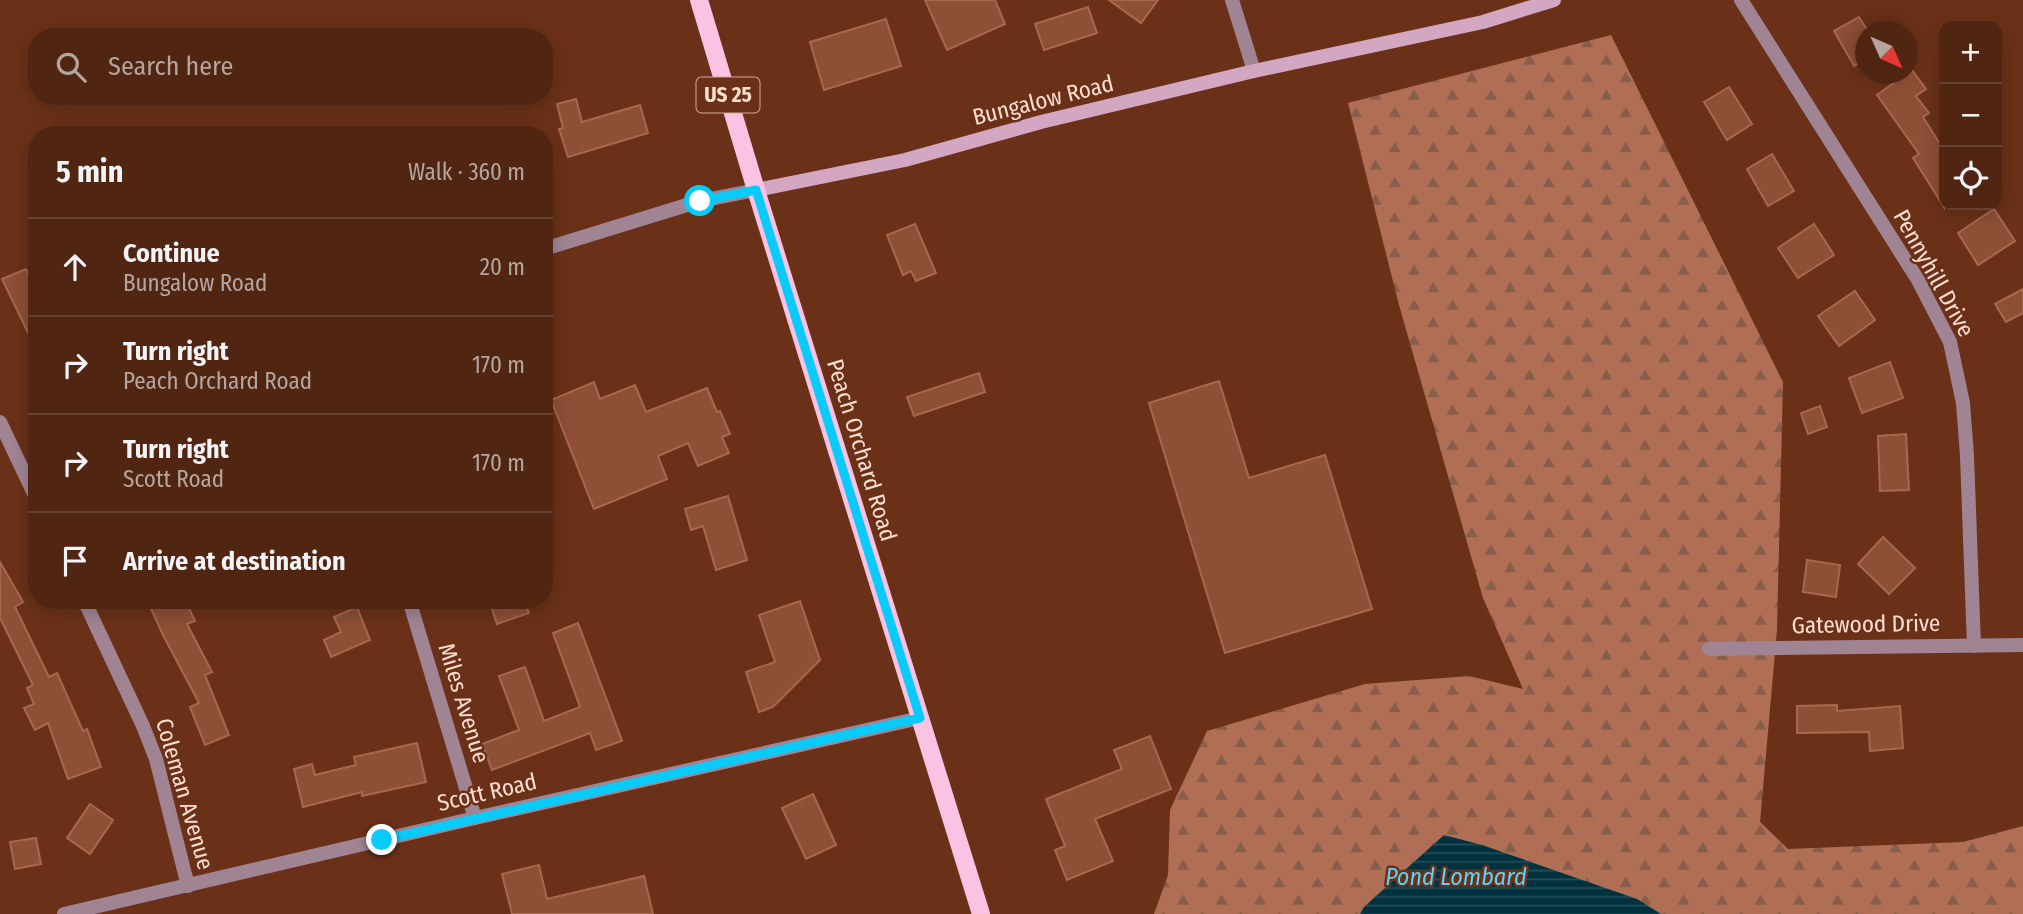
<!DOCTYPE html>
<html lang="en">
<head>
<meta charset="utf-8">
<style>
	body { margin:0; font-family:"Fira Sans Condensed",sans-serif; background:#562d1b; color:#f1f3f6 }
	.controls { position:absolute; right:21px; top:21px; display:grid; overflow:hidden; border-radius:14px; box-shadow:0 4px 18px #0003 }
	.controls button { width:63px; height:63px; display:grid; place-items:center; padding:0; border:0; border-bottom:2px solid #674232; background:#502512; color:#f1f3f6; font:35px sans-serif }
	.compass { position:absolute; left:1855px; top:21px; width:63px; height:63px; border-radius:50%; background:#502512; box-shadow:0 4px 18px #0003; rotate:135deg }
	.stop { position:absolute; width:21px; height:21px; margin:-16px; border:5px solid #08cbfa; border-radius:50%; background:#fff }
	.stop.end { background:#08cbfa; border-color:#fff; box-shadow:0 2px 7px #0008 }
	.list { margin:0; padding:0; list-style:none }
	h2 { display:flex; justify-content:space-between; align-items:center; height:91px; margin:0; padding:0 28px; font-size:30px }
	h2 small { font-size:23px; font-weight:400; color:#b4a59f }
	.list li { display:grid; grid-template-columns:46px 1fr auto; gap:21px; align-items:center; box-sizing:border-box; height:98px; padding:0 28px; border-top:2px solid #674232 }
	.list b { display:block; font-size:26px; white-space:nowrap }
	.list p { margin:0; font-size:23px; white-space:nowrap; color:#b4a59f }
	.list em { font-size:23px; font-style:normal; color:#b4a59f }
	.icon { flex:none; width:38px; height:38px; fill:none; stroke:currentColor; stroke-width:2; stroke-linecap:round; stroke-linejoin:round }
	.map { position:relative; flex:none; width:2023px; height:914px; overflow:hidden }
	.search { position:absolute; background:#502512; box-shadow:0 4px 18px #0003; left:28px; top:28px; width:525px; height:77px; display:flex; align-items:center; gap:18px; box-sizing:border-box; padding:0 24px; border-radius:28px; color:#b4a59f; font-size:26px }
	.panel { position:absolute; background:#502512; box-shadow:0 4px 18px #0003; left:28px; top:126px; width:525px; height:483px; border-radius:28px }
	.map>svg:first-child { display:block }
</style>
</head>
<body>
<div class="map">
<svg width="2023" height="914" viewBox="0 0 2023 914">
	<defs>
		<pattern id="forest-firs" width="22" height="20" patternUnits="userSpaceOnUse" patternTransform="scale(1.75)"><rect width="22" height="20" fill="#b06f55"/><path d="M5 1l3.5 6h-7zM16 11l3.5 6h-7z" fill="#885d4c"/></pattern>
		<pattern id="water-rules" width="6" height="5" patternUnits="userSpaceOnUse" patternTransform="scale(1.75)"><rect width="6" height="5" fill="#00313f"/><path d="M0 2.5h6" fill="none" stroke="#264e5a"/></pattern>
	</defs>
	<rect width="100%" height="100%" fill="#6b3118"/>
	<polygon fill="url(#forest-firs)" points="1611,35 1783,382 1777,630 1760,822 1788,849 1963,842 2023,826 2023,914 1154,914 1168,875 1170,810 1207,731 1365,684 1469,676 1523,689 1483,598 1399,305 1348,103"/>
	<polygon fill="url(#water-rules)" points="1444,835 1482,845 1637,899 1661,914 1360,914 1364,907"/>
	<g fill="#8d4f36" stroke="#a8684f" stroke-width="2">
		<polygon points="925,0 995,0 1005,24 947,50"/>
		<polygon points="1109,0 1158,0 1141,23"/>
		<polygon points="1088,7 1097,33 1044,50 1035,24"/>
		<polygon points="1859,17 1866,28 1866,59 1854,66 1834,31"/>
		<polygon points="886,19 901,66 824,90 810,42"/>
		<polygon points="1912,70 1926,89 1916,96 1929,113 1923,117 1944,150 1944,207 1913,158 1919,154 1877,95"/>
		<polygon points="1729,87 1752,124 1727,140 1704,102"/>
		<polygon points="576,99 582,122 640,105 648,133 568,157 559,129 563,128 557,104"/>
		<polygon points="1772,154 1794,191 1768,206 1747,169"/>
		<polygon points="1994,209 2015,241 1978,265 1958,233"/>
		<polygon points="915,224 936,273 916,281 911,271 903,275 887,235"/>
		<polygon points="1814,224 1834,255 1798,278 1778,248"/>
		<polygon points="26,269 37,292 37,351 2,279"/>
		<polygon points="2023,289 2023,313 2006,322 1995,304"/>
		<polygon points="1855,291 1875,320 1839,346 1818,316"/>
		<polygon points="1890,362 1903,398 1862,413 1849,378"/>
		<polygon points="979,373 985,392 914,416 907,397"/>
		<polygon points="1219,381 1249,478 1325,455 1372,609 1225,653 1149,403"/>
		<polygon points="594,382 600,399 635,385 646,412 707,388 717,412 720,411 730,434 722,437 729,453 698,466 688,443 658,456 667,479 594,509 551,400"/>
		<polygon points="1820,406 1827,427 1808,434 1801,413"/>
		<polygon points="1906,434 1909,490 1880,491 1878,436"/>
		<polygon points="728,496 747,560 716,570 703,526 691,530 685,509"/>
		<polygon points="1883,537 1915,568 1889,594 1858,564"/>
		<polygon points="1807,560 1840,565 1836,597 1803,592"/>
		<polygon points="0,562 23,602 15,607 49,677 57,673 83,731 87,729 101,767 68,779 48,723 35,730 24,708 34,704 27,688 33,685 0,618"/>
		<polygon points="147,600 185,600 195,621 187,624 212,672 205,675 229,735 205,745 190,707 199,703 163,635"/>
		<polygon points="489,600 524,600 529,613 497,624"/>
		<polygon points="800,601 820,660 773,707 759,712 746,672 775,662 759,615"/>
		<polygon points="357,607 370,640 331,657 324,640 341,632 334,617"/>
		<polygon points="578,623 622,741 596,750 590,733 492,770 482,744 519,730 499,676 525,667 544,721 580,707 553,633"/>
		<polygon points="1837,705 1837,711 1900,706 1903,748 1870,751 1869,732 1797,733 1797,706"/>
		<polygon points="1150,736 1171,789 1095,819 1113,861 1067,880 1055,850 1065,846 1046,799 1122,769 1114,750"/>
		<polygon points="417,743 426,782 362,796 362,792 303,807 294,769 312,764 315,775 356,765 354,757"/>
		<polygon points="813,794 836,845 806,859 782,808"/>
		<polygon points="90,804 113,820 90,854 67,838"/>
		<polygon points="36,838 41,864 15,869 10,842"/>
		<polygon points="539,865 547,899 644,876 653,914 512,914 502,874"/>
	</g>
	<g fill="none" stroke-linecap="round" stroke-linejoin="round">
		<g stroke="#a08494" stroke-width="14">
			<polyline points="1232,0 1254,71"/>
			<polyline points="1741,0 1918,280 1950,342 1963,403 1967,456 1974,646"/>
			<polyline points="544,249 700,201 756,190"/>
			<polyline points="0,422 37,500"/>
			<polyline points="84,600 143,726 156,759 188,886"/>
			<polyline points="409,600 475,818"/>
			<polyline points="1709,649 2023,645"/>
			<polyline points="64,914 475,818 920,718"/>
		</g>
		<polyline stroke="#d3a7c1" stroke-width="14" points="756,190 905,160 1041,122 1254,71 1483,22 1554,0"/>
		<polyline stroke="#fac2e3" stroke-width="18" points="699,0 756,190 981,914"/>
	</g>
	<g fill="none" stroke-linecap="round" stroke-linejoin="round">
		<polyline stroke="#08cbfa" stroke-width="9" points="382,840 920,718 756,190 700,201"/>
	</g>
	<g text-anchor="middle" stroke-width="5" stroke-linejoin="round" paint-order="stroke">
		<rect fill="#6b3118" stroke="#d0aa9a" stroke-width="2" x="696.5" y="77.5" width="63" height="35" rx="5"/>
		<g font-size="21" font-weight="bold" fill="#fbded2">
			<text x="728" y="102">US 25</text>
		</g>
		<g font-size="23" fill="#fbded2" stroke="#6b3118">
			<text transform="translate(1043 100) rotate(-14)" y="8">Bungalow Road</text>
			<text transform="translate(1934 273) rotate(61)" y="8">Pennyhill Drive</text>
			<text transform="translate(862 450) rotate(73)" y="8">Peach Orchard Road</text>
			<text transform="translate(1866 624) rotate(-1)" y="8">Gatewood Drive</text>
			<text transform="translate(464 703) rotate(73)" y="8">Miles Avenue</text>
			<text transform="translate(487 792) rotate(-13)" y="8">Scott Road</text>
			<text transform="translate(185 794) rotate(74)" y="8">Coleman Avenue</text>
		</g>
		<g font-size="24" font-style="italic" fill="#58d3fa" stroke="#6b3118">
			<text x="1456" y="885">Pond Lombard</text>
		</g>
	</g>
</svg>
<div class="controls">
<button>+</button>
<button>−</button>
<button><svg class="icon" aria-label="locate" viewBox="0 0 24 24"><circle cx="12" cy="12" r="6"/><path d="M12 2v4M12 18v4M2 12h4M18 12h4"/></svg></button>
</div>
<svg class="compass" viewBox="-18 -18 36 36"><path d="M0-13l5 13h-10z" fill="#e53935"/><path d="M0 13l5-13h-10z" fill="#b4a59f"/></svg>
<div class="stop" style="left:700px;top:201px"></div>
<div class="stop end" style="left:382px;top:840px"></div>
<div class="search"><svg class="icon" aria-label="search" viewBox="0 0 24 24"><circle cx="10" cy="10" r="6"/><path d="M15 15l6 6"/></svg>Search here</div>
<section class="panel">
<h2>5 min<small>Walk · 360 m</small></h2>
<ul class="list">
<li><svg class="icon" aria-label="ahead" viewBox="0 0 24 24"><path d="M12 20V5M6 11l6-6 6 6"/></svg><div><b>Continue</b><p>Bungalow Road</p></div><em>20 m</em></li>
<li><svg class="icon" aria-label="right" viewBox="0 0 24 24"><path d="M7 20v-9h11M14 6l5 5-5 5"/></svg><div><b>Turn right</b><p>Peach Orchard Road</p></div><em>170 m</em></li>
<li><svg class="icon" aria-label="right" viewBox="0 0 24 24"><path d="M7 20v-9h11M14 6l5 5-5 5"/></svg><div><b>Turn right</b><p>Scott Road</p></div><em>170 m</em></li>
<li><svg class="icon" aria-label="arrive" viewBox="0 0 24 24"><path d="M6 21V4h12l-3 4 3 4H6"/></svg><div><b>Arrive at destination</b></div></li>
</ul>
</section>
</div>
</body>
</html>
